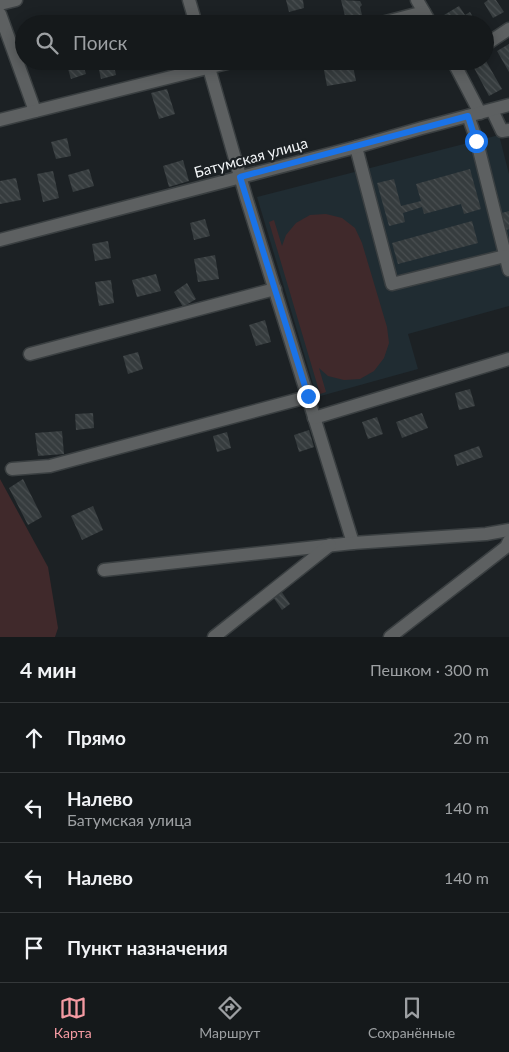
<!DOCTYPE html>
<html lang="ru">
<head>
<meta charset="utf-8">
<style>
	body { margin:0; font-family:Lato,sans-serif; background:#1e2224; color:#f1f3f6 }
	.stop { position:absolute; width:15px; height:15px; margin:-11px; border:4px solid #1a73e8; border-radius:50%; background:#fff }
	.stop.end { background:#1a73e8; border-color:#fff; box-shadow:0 1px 5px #0008 }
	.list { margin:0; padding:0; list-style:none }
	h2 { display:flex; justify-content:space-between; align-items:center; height:65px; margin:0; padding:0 20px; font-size:21px }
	h2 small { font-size:16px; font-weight:400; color:#9da0a3 }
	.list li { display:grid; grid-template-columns:32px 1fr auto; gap:15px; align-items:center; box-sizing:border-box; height:70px; padding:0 20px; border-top:1px solid #34383a }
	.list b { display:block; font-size:19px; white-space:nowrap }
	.list p { margin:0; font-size:16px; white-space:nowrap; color:#9da0a3 }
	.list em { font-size:16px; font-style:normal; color:#9da0a3 }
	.icon { flex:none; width:28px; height:28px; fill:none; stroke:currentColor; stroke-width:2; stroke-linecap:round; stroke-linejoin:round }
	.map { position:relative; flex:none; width:509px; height:637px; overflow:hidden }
	.search { position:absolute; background:#15191b; box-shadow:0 2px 12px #0003; left:15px; right:15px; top:15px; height:55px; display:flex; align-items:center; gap:12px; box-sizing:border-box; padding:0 18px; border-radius:28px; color:#9da0a3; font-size:19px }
	.sheet { height:345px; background:#15191b }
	nav { display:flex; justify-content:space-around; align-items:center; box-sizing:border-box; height:70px; border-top:1px solid #34383a; background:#15191b; font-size:14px; color:#9da0a3 }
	nav a { display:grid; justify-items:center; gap:2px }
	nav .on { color:#f49aa2 }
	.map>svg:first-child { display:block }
</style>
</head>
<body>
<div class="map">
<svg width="509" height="637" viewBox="0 0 509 637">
	<defs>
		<pattern id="building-back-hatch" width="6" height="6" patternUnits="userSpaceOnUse" patternTransform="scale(1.25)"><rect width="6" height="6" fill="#363c3e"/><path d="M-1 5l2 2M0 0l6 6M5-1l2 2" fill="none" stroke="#4a4f51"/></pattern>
	</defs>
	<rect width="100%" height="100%" fill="#1c2124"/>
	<polygon fill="#202c32" points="499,135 509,174 509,306 408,334 418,369 317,397 257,197"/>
	<g fill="#40292b">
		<polygon points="326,214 342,218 355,228 362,243 387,327 389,343 384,358 374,371 360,379 344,380 328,376 319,368 326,392 320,394 269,222 274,220 282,246 286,235 296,223 310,215"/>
		<polygon points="0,479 48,567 58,628 55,637 0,637"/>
	</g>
	<g fill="url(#building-back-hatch)">
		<polygon points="286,0 303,0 304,8 289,12"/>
		<polygon points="341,0 360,1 362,5 360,7 362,15 346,20"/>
		<polygon points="488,0 496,0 504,12 493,18 484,3"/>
		<polygon points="459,6 465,15 470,12 477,24 442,24 439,18"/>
		<polygon points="509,44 509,72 497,51"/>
		<polygon points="82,61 86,74 71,79 66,62"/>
		<polygon points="97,61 113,61 116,75 101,79"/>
		<polygon points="344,61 352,61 356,81 327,86 323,65"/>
		<polygon points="481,61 486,61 502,89 489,96 473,66"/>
		<polygon points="167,89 175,114 159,119 151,93"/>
		<polygon points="67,138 71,156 56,159 51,142"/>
		<polygon points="183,160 189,181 169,187 163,166"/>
		<polygon points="89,169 94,186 73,192 68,175"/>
		<polygon points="470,169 481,209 464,214 461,204 424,214 422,207 403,213 405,222 389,226 377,183 394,179 401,206 421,201 416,184"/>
		<polygon points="53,171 59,198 43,202 37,174"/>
		<polygon points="16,178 21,200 0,204 0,181"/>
		<polygon points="509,211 509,229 506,230 502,213"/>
		<polygon points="205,219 210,236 194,240 190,223"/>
		<polygon points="472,221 478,243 398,264 392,243"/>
		<polygon points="108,241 111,258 95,261 92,244"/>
		<polygon points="215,255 219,279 198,282 194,259"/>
		<polygon points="156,274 161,291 137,297 132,280"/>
		<polygon points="111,280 114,303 99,306 95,282"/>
		<polygon points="187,283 196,299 183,307 174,292"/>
		<polygon points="265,320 271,342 256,346 249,325"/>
		<polygon points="138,352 143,369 128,374 123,356"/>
		<polygon points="470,389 475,406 459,410 455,393"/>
		<polygon points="93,413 94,428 76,430 75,414"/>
		<polygon points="422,413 428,428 402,438 396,422"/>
		<polygon points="377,417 383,434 368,439 362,422"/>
		<polygon points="309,430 314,447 299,452 294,435"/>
		<polygon points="62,431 64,454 38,456 35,433"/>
		<polygon points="227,432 231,448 217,452 213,436"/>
		<polygon points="479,446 483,457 457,466 454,455"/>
		<polygon points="23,479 42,517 28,525 9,488"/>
		<polygon points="93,506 103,530 82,540 71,516"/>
		<polygon points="281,591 290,604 282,610 273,597"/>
	</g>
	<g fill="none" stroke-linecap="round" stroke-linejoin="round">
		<defs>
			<g id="minor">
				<polyline points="189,0 196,24"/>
				<polyline points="417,0 431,24"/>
				<polyline points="0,4 16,0"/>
				<polyline points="0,14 35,111"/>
				<polyline points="378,24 424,12"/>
				<polyline points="485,45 509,29"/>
				<polyline points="207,61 246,197 353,543"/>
				<polyline points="453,61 480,113"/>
				<polyline points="492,110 502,131 509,130"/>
				<polyline points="468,116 476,138 509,270"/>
				<polyline points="0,120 235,61"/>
				<polyline points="356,147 392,284 505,256"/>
				<polyline points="0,240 356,147 422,128 509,105"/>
				<polyline points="30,354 275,289"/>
				<polyline points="314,418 509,359"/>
				<polyline points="12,469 50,466 307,397"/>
				<polyline points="104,570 353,543 486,534 509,530"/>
				<polyline points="214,637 330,545"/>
				<polyline points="390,637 506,547 509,541"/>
			</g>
		</defs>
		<use href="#minor" stroke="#3a3f41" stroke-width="15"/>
		<use href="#minor" stroke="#5d6061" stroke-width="12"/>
	</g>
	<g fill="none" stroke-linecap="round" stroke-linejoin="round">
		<polyline stroke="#1a73e8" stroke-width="6" points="308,396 240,177 468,116 476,141"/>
	</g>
	<g text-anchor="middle" stroke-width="4.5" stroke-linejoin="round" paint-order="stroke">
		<g font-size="15" fill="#f1f4f6" stroke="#1c2124">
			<text transform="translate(251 158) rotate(-15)" y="5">Батумская улица</text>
		</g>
	</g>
</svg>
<div class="stop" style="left:476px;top:141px"></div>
<div class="stop end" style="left:308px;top:396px"></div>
<div class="search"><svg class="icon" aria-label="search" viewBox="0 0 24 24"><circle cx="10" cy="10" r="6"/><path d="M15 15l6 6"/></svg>Поиск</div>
</div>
<section class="sheet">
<h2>4 мин<small>Пешком · 300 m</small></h2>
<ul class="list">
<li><svg class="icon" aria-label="ahead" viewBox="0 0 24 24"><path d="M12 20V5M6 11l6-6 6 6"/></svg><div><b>Прямо</b></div><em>20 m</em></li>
<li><svg class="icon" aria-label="left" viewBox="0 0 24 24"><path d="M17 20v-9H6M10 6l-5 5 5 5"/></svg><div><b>Налево</b><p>Батумская улица</p></div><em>140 m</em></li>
<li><svg class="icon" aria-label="left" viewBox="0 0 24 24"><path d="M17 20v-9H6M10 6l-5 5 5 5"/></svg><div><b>Налево</b></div><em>140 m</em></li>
<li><svg class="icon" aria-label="arrive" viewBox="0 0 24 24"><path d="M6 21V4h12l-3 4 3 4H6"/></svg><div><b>Пункт назначения</b></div></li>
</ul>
</section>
<nav>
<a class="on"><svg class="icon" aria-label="map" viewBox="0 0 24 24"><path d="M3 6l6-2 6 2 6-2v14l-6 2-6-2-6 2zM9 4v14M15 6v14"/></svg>Карта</a>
<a><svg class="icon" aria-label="directions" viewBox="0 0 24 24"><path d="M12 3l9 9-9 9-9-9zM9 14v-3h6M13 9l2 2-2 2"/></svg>Маршрут</a>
<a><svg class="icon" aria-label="saved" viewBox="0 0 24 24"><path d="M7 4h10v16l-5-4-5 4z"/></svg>Сохранённые</a>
</nav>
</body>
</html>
